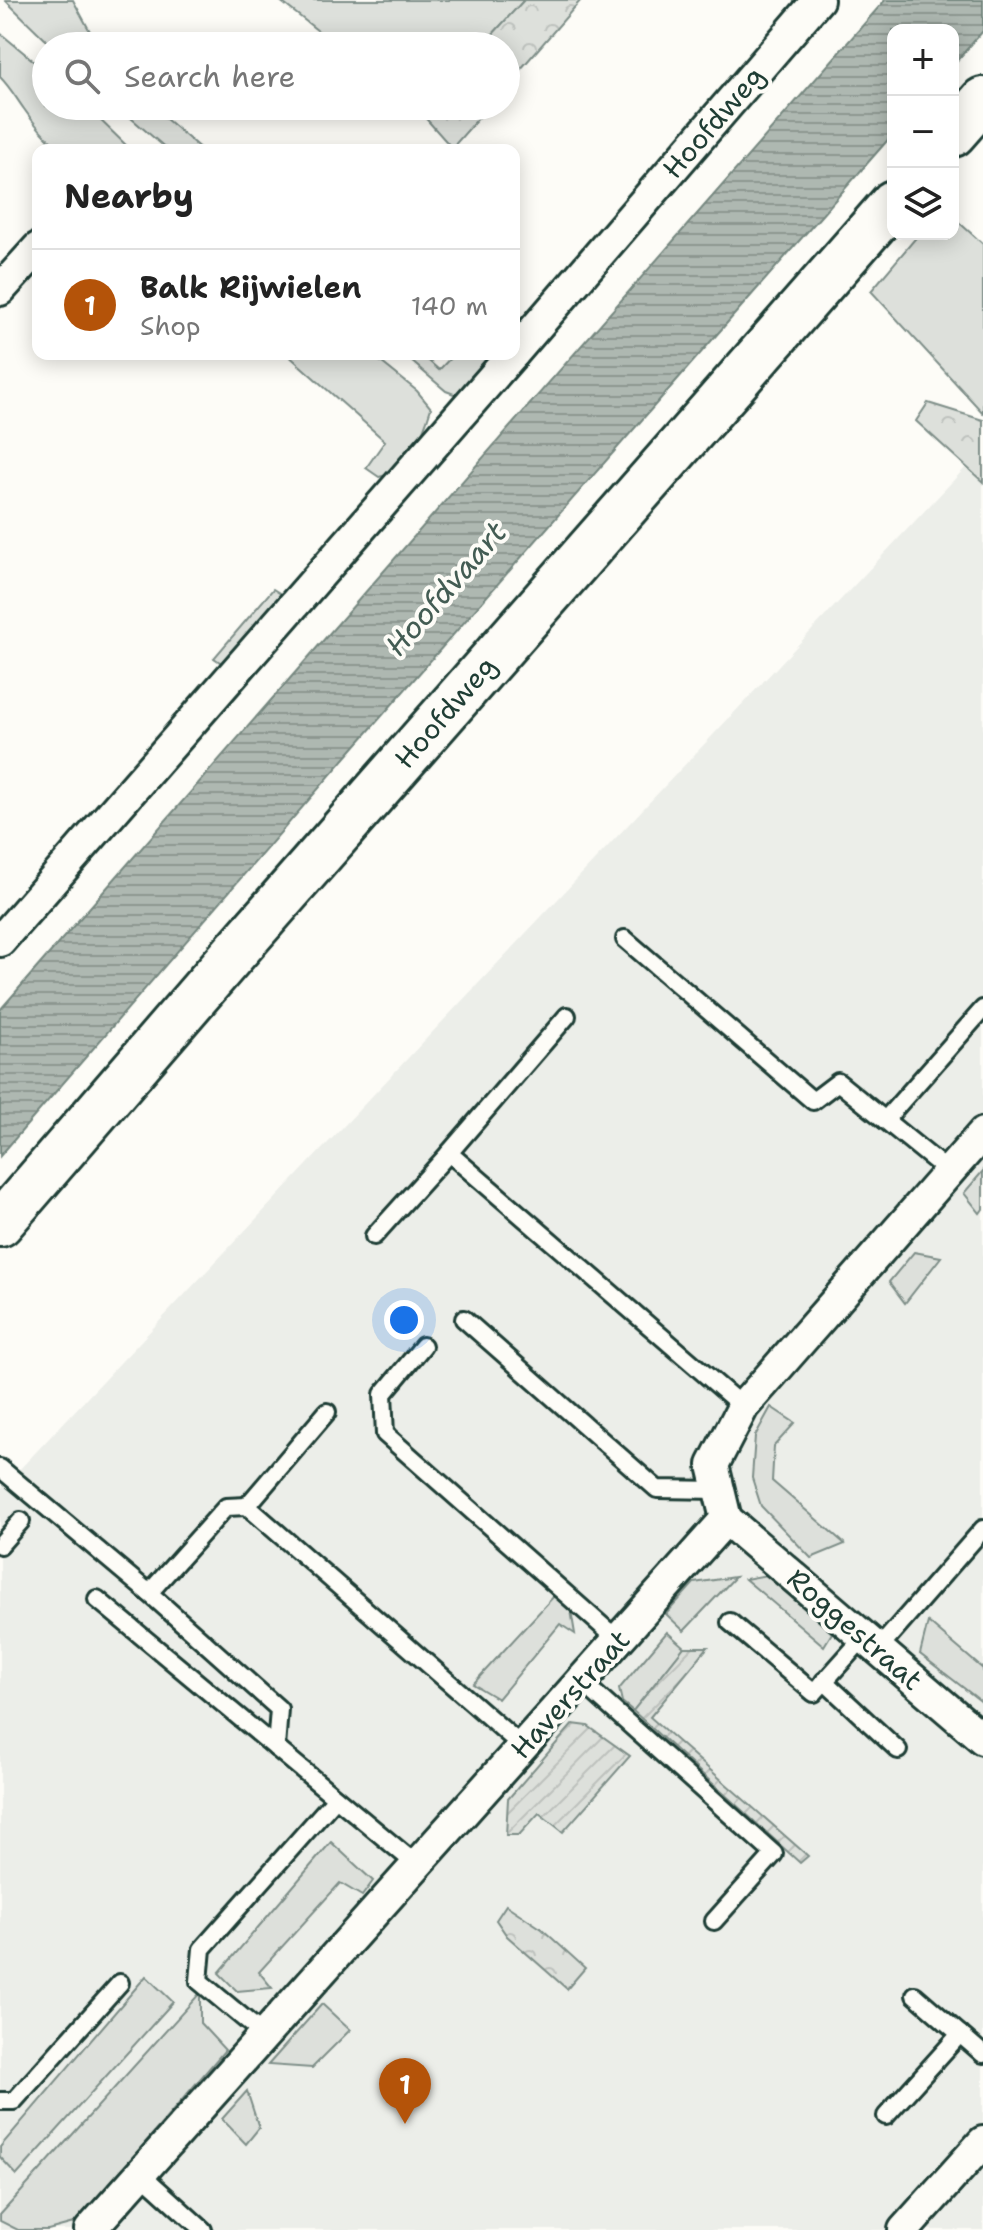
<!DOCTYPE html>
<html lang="en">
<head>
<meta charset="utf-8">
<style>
	body { margin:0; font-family:"Shantell Sans",sans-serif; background:#f6f6f6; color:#222 }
	.controls { position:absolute; right:24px; top:24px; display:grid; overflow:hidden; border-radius:16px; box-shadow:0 4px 20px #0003 }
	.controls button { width:72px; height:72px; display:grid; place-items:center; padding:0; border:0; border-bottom:2px solid #e0e0e0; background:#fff; color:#222; font:40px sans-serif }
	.you { position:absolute; left:404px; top:1320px; width:28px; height:28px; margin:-20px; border:6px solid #fff; border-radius:50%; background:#1a73e8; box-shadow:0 0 0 12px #1a73e833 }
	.badge { display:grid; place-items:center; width:52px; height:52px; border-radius:50%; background:#b45309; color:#fff; font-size:26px; font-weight:700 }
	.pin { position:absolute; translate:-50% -66px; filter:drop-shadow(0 2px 4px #0008) }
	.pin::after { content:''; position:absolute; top:42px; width:28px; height:24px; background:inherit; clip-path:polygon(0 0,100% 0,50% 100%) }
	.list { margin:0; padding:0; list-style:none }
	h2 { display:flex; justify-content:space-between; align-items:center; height:104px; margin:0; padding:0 32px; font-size:34px }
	h2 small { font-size:26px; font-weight:400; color:#767676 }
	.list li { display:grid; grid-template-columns:52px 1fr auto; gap:24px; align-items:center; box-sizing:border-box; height:112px; padding:0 32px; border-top:2px solid #e0e0e0 }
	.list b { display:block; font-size:30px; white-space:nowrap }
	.list p { margin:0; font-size:26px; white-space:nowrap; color:#767676 }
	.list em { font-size:26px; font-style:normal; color:#767676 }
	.icon { flex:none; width:44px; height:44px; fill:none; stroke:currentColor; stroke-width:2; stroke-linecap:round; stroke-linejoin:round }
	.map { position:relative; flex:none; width:983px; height:2230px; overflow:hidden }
	.search { position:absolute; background:#fff; box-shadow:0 4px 20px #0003; left:32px; top:32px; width:488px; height:88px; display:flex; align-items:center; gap:20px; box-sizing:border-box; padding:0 28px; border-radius:44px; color:#767676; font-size:30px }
	.panel { position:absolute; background:#fff; box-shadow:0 4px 20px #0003; left:32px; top:144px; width:488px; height:216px; border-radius:16px }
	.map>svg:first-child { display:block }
</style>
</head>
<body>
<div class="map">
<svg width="983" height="2230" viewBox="0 0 983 2230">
	<defs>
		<pattern id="forest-crowns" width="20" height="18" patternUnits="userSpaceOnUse" patternTransform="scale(2)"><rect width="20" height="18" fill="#dde0db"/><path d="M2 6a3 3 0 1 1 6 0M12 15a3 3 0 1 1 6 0" fill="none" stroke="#bdc1bd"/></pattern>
		<pattern id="garden-furrows" width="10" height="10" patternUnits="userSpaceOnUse" patternTransform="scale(2)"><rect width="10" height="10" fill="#dde0db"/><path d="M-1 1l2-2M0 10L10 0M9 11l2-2" fill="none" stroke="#bdc1bd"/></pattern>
		<pattern id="water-rules" width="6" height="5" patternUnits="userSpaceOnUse" patternTransform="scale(2)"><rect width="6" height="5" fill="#aeb8b1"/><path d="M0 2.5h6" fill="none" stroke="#8d9791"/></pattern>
	</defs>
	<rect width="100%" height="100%" fill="#fdfcf7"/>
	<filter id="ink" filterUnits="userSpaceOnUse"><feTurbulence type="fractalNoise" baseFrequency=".0125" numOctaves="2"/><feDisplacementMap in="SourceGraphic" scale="16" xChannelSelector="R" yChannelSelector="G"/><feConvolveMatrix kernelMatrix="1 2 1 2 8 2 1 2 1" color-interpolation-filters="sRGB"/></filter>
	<g filter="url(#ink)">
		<polygon fill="#eceee9" points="983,449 983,2230 0,2230 0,1488 2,1488"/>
		<g fill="#dde0db" stroke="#7e8e88" stroke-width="2">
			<polygon points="5,0 73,0 98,46 52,46"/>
			<polygon points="279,0 524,0 482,46 337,46"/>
			<path d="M0 33 46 71V106H86L131 150H60C47 138 34 124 24 109 16 98 10 87 0 77Z"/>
			<polygon points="117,106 151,106 202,150 168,150"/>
			<polygon points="953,217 983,244 983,413 871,291 919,234 953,234"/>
			<path d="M287 354H371L417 391 431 408C423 435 410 470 379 477L366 468 385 441Z"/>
			<polygon points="403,354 421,354 439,370 454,354 499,354 465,398 446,391"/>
			<polygon points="273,589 284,596 223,664 214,658"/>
			<polygon points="983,1171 983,1209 980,1213 964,1193"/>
			<polygon points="914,1252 941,1257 905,1303 889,1282"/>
			<polygon points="771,1407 795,1423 774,1446 772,1481 845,1544 811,1558 761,1506 752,1478 755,1436"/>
			<polygon points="767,1575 832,1633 824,1646 745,1579"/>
			<polygon points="735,1577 684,1631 666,1614 694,1583"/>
			<polygon points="554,1596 571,1610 575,1634 560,1624 498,1699 473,1684"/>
			<polygon points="928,1622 983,1669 983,1703 920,1654"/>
			<polygon points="667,1632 684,1647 633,1711 622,1702 619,1689"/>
			<polygon points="331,1842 373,1881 362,1896 340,1883 259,1972 272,1988 237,1991 219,1973"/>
			<polygon points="146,1976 173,2002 17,2175 0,2157 0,2147"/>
			<polygon points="200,1993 200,2023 225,2050 77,2222 48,2230 18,2230 0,2221 0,2215"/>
			<polygon points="322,2004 350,2030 312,2068 268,2065"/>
			<polygon points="247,2091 259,2128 246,2144 222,2119"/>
		</g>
		<g fill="url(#forest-crowns)" stroke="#7e8e88" stroke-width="2">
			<polygon points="524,0 581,0 506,86 506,46 482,46"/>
			<polygon points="428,106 489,106 452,148 421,113"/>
			<polygon points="928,403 983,420 983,482 916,421"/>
			<polygon points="506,1905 542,1929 585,1968 567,1989 507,1936 496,1920"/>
		</g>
		<g fill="url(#garden-furrows)" stroke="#7e8e88" stroke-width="2">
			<polygon points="684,1647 708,1647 650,1717 808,1856 800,1863 633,1711"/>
			<polygon points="573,1724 588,1726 630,1756 563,1832 539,1813 519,1835 506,1835 508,1799"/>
		</g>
		<path fill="url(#water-rules)" stroke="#75877f" stroke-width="2" d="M885 0H983V31L953 65V30H893V134L352 750 0 1156V1010C296 674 588 335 885 0Z"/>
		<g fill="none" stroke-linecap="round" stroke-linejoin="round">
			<defs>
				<g id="lane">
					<polyline points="625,939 813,1101 838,1082 949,1172"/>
					<polyline points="567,1016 449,1153 743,1407"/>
					<polyline points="885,1120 983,1009"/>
					<polyline points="374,1236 449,1153"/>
					<polyline points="464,1319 657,1489 719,1490"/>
					<polyline points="423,1346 383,1394 385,1434 618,1640"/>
					<polyline points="327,1412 247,1506 523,1747"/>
					<polyline points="0,1468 149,1593"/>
					<polyline points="247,1506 226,1507 149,1593 279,1709 276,1748"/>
					<polyline points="0,1545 21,1521"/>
					<polyline points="97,1599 417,1865"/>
					<polyline points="730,1622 814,1693 864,1637"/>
					<polyline points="878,1649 983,1529"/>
					<polyline points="581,1681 774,1854 714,1921"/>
					<polyline points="824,1681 898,1750"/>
					<polyline points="915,1995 983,2054"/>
					<polyline points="264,2035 199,1981 202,1949 336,1798"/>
					<polyline points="0,2101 14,2101 120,1983"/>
					<polyline points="886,2116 960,2034"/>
					<polyline points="140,2173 203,2230"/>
				</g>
				<g id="street">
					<polyline points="0,290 38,248"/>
					<polyline points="514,353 818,0"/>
					<polyline points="0,941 513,354"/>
					<polyline points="726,1519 983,1739"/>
					<polyline points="90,2230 726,1519 713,1465 743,1407 983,1133"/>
					<polyline points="904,2230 983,2142"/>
				</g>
				<g id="secondary">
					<polyline points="953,134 983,100"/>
					<polyline points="0,1224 234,953 893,203"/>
				</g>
			</defs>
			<use href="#lane" stroke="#1f3d34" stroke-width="22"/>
			<use href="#street" stroke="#1f3d34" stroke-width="36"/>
			<use href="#secondary" stroke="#1f3d34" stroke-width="50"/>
			<use href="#lane" stroke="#fdfcf7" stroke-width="16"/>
			<use href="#street" stroke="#fdfcf7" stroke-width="30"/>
			<use href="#secondary" stroke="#fdfcf7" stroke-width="44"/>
		</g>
	</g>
	<g text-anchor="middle" stroke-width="8" stroke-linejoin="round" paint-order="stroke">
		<g font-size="28" fill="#1f3d34" stroke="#fdfcf7">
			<text transform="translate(713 122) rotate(-49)" y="10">Hoofdweg</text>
			<text transform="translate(445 712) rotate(-49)" y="10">Hoofdweg</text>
			<text transform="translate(855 1629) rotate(41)" y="10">Roggestraat</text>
			<text transform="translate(570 1694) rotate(-48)" y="10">Haverstraat</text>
		</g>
		<g font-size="30" font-style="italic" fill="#435c53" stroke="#fdfcf7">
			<text transform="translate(446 589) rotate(-49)" y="10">Hoofdvaart</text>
		</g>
	</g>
</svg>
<div class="controls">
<button>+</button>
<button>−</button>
<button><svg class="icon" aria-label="layers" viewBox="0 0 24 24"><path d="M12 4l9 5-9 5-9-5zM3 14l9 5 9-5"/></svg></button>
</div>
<div class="you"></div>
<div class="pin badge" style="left:405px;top:2124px">1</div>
<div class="search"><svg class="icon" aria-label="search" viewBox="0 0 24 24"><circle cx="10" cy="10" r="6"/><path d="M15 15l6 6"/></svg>Search here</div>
<section class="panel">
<h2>Nearby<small></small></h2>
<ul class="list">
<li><span class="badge">1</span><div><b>Balk Rijwielen</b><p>Shop</p></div><em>140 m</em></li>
</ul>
</section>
</div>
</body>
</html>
